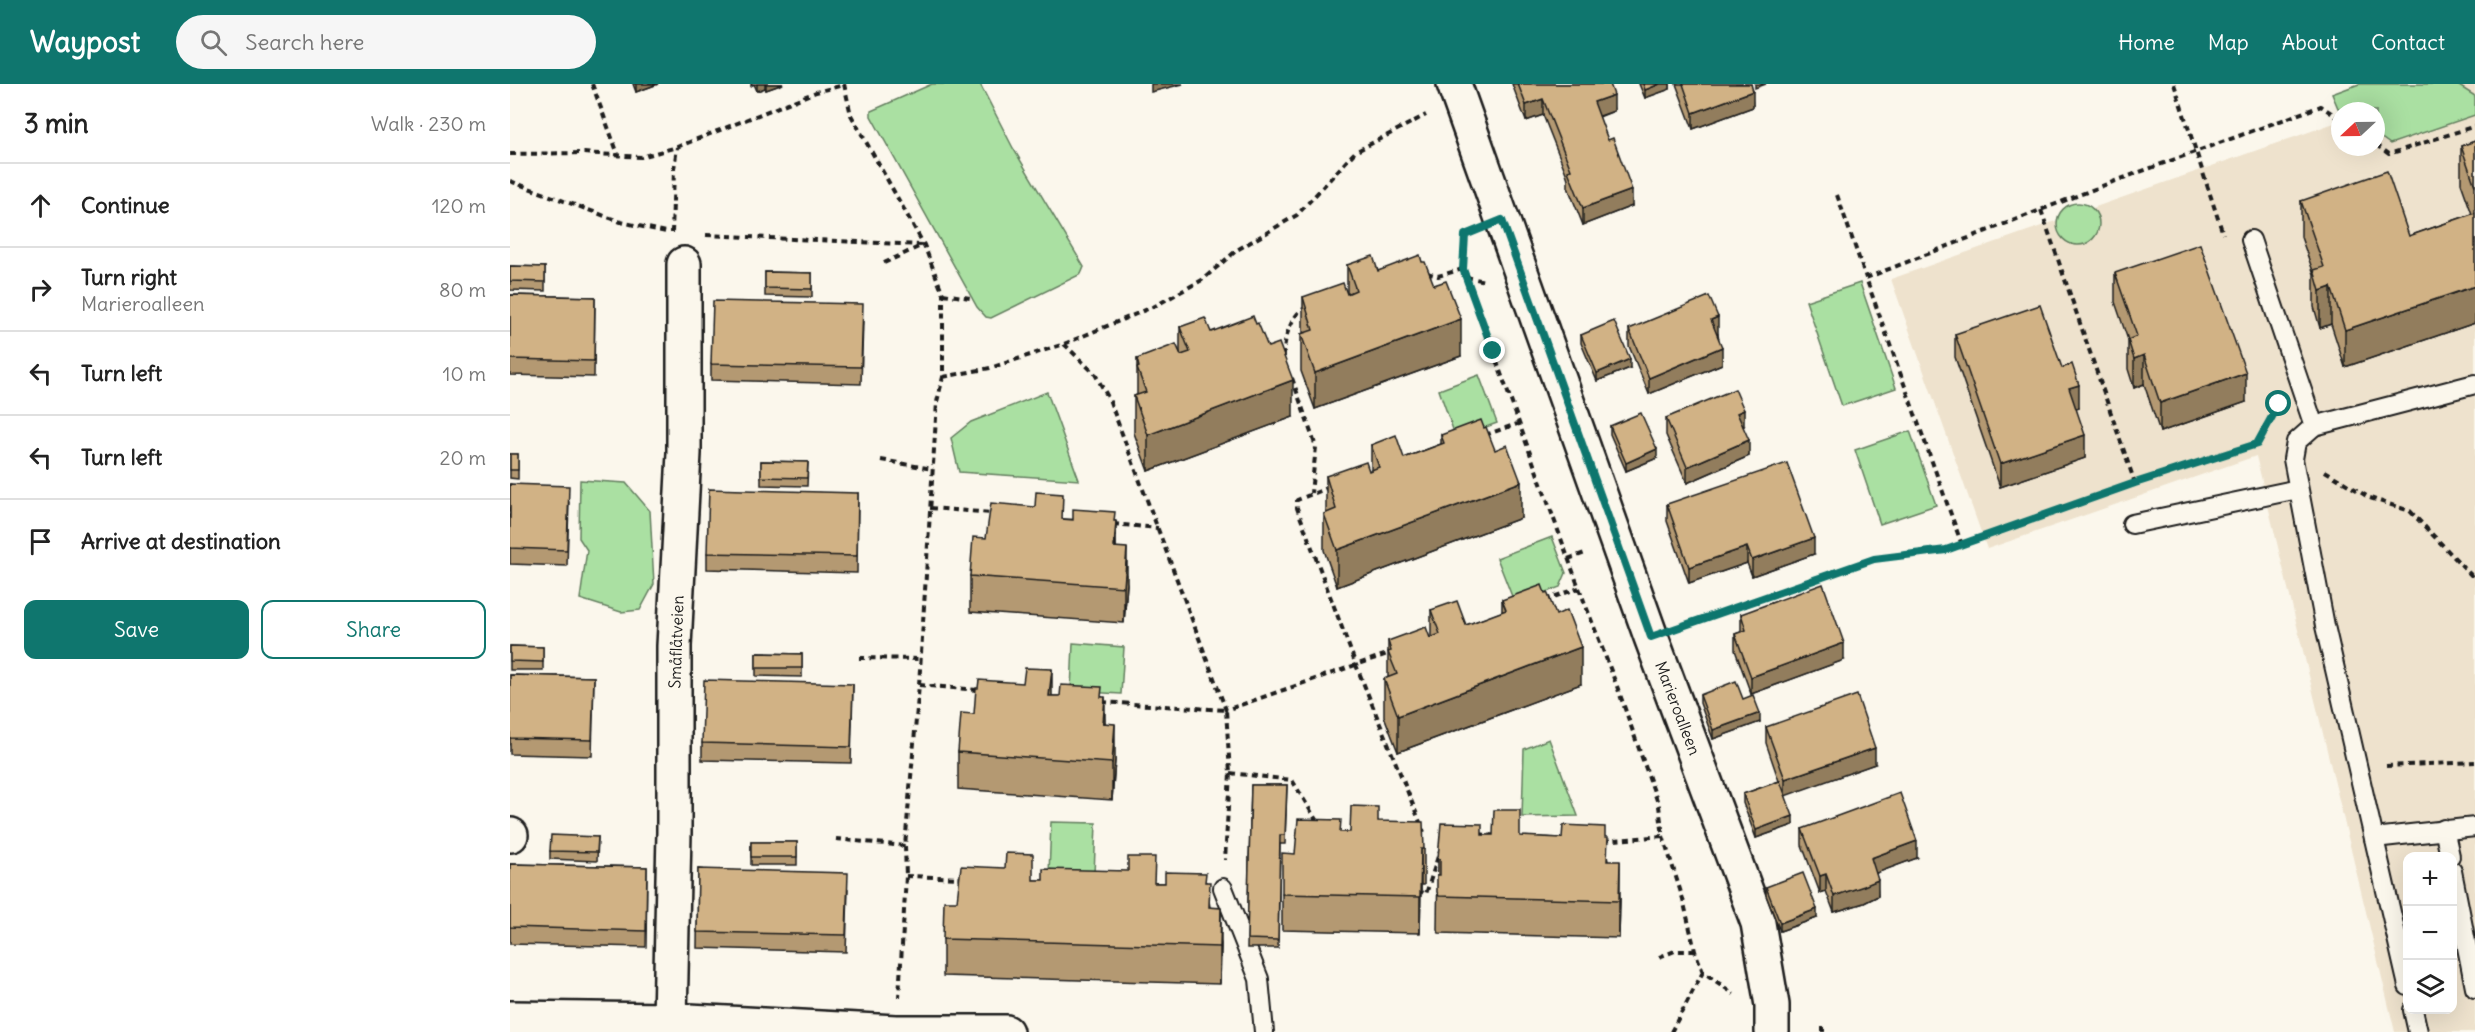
<!DOCTYPE html>
<html lang="en">
<head>
<meta charset="utf-8">
<style>
	body { margin:0; font-family:Delius,sans-serif; background:#f6f6f6; color:#222 }
	.controls { position:absolute; right:18px; bottom:18px; display:grid; overflow:hidden; border-radius:12px; box-shadow:0 6px 24px #0002 }
	.controls button { width:54px; height:54px; display:grid; place-items:center; padding:0; border:0; border-bottom:2px solid #e0e0e0; background:#fff; color:#222; font:30px sans-serif }
	.compass { position:absolute; left:1821px; top:18px; width:54px; height:54px; border-radius:50%; background:#fff; box-shadow:0 6px 24px #0002; rotate:248deg }
	.stop { position:absolute; width:18px; height:18px; margin:-14px; border:4px solid #0f766e; border-radius:50%; background:#fff }
	.stop.end { background:#0f766e; border-color:#fff; box-shadow:0 2px 6px #0008 }
	.list { margin:0; padding:0; list-style:none }
	h2 { display:flex; justify-content:space-between; align-items:center; height:78px; margin:0; padding:0 24px; font-size:26px }
	h2 small { font-size:20px; font-weight:400; color:#767676 }
	.list li { display:grid; grid-template-columns:39px 1fr auto; gap:18px; align-items:center; box-sizing:border-box; height:84px; padding:0 24px; border-top:2px solid #e0e0e0 }
	.list b { display:block; font-size:22px; white-space:nowrap }
	.list p { margin:0; font-size:20px; white-space:nowrap; color:#767676 }
	.list em { font-size:20px; font-style:normal; color:#767676 }
	.actions { display:flex; gap:12px; padding:18px 24px }
	.actions a { flex:1; padding:14px 0; border:2px solid #0f766e; border-radius:12px; text-align:center; font-size:21px; color:#0f766e }
	.actions .main { background:#0f766e; color:#fff }
	.icon { flex:none; width:33px; height:33px; fill:none; stroke:currentColor; stroke-width:2; stroke-linecap:round; stroke-linejoin:round }
	.map { position:relative; flex:none; width:1965px; height:948px; overflow:hidden }
	header { display:flex; align-items:center; gap:36px; box-sizing:border-box; height:84px; padding:0 30px; background:#0f766e; color:#fff }
	header strong { font-size:28px }
	nav { display:flex; gap:33px; margin-inline-start:auto; font-size:21px }
	.search { width:420px; height:54px; background:#f6f6f6; display:flex; align-items:center; gap:15px; box-sizing:border-box; padding:0 21px; border-radius:33px; color:#767676; font-size:22px }
	main { display:flex }
	aside { flex:1; background:#fff }
	.map>svg:first-child { display:block }
</style>
</head>
<body>
<header>
<strong>Waypost</strong>
<div class="search"><svg class="icon" aria-label="search" viewBox="0 0 24 24"><circle cx="10" cy="10" r="6"/><path d="M15 15l6 6"/></svg>Search here</div>
<nav><a>Home</a><a>Map</a><a>About</a><a>Contact</a></nav>
</header>
<main>
<aside>
<h2>3 min<small>Walk · 230 m</small></h2>
<ul class="list">
<li><svg class="icon" aria-label="ahead" viewBox="0 0 24 24"><path d="M12 20V5M6 11l6-6 6 6"/></svg><div><b>Continue</b></div><em>120 m</em></li>
<li><svg class="icon" aria-label="right" viewBox="0 0 24 24"><path d="M7 20v-9h11M14 6l5 5-5 5"/></svg><div><b>Turn right</b><p>Marieroalleen</p></div><em>80 m</em></li>
<li><svg class="icon" aria-label="left" viewBox="0 0 24 24"><path d="M17 20v-9H6M10 6l-5 5 5 5"/></svg><div><b>Turn left</b></div><em>10 m</em></li>
<li><svg class="icon" aria-label="left" viewBox="0 0 24 24"><path d="M17 20v-9H6M10 6l-5 5 5 5"/></svg><div><b>Turn left</b></div><em>20 m</em></li>
<li><svg class="icon" aria-label="arrive" viewBox="0 0 24 24"><path d="M6 21V4h12l-3 4 3 4H6"/></svg><div><b>Arrive at destination</b></div></li>
</ul>
<div class="actions"><a class="main">Save</a><a>Share</a></div>
</aside>
<div class="map">
<svg width="1965" height="948" viewBox="0 0 1965 948">
	<rect width="100%" height="100%" fill="#fbf7ec"/>
	<filter id="ink" filterUnits="userSpaceOnUse"><feTurbulence type="fractalNoise" baseFrequency=".0167" numOctaves="2"/><feDisplacementMap in="SourceGraphic" scale="12" xChannelSelector="R" yChannelSelector="G"/><feConvolveMatrix kernelMatrix="1 2 1 2 8 2 1 2 1" color-interpolation-filters="sRGB"/></filter>
	<g filter="url(#ink)">
		<path fill="#eee2cd" fill-rule="evenodd" d="M1937 0H1965V948H1885L1746 372 1477 465 1381 195 1830 37V63H1866V27ZM1898 772H1942V926H1898Z"/>
		<g fill="#aae0a2" stroke="#637e5f" stroke-width="1.5">
			<polygon points="422,0 470,0 503,64 574,183 571,190 481,234 476,233 467,223 361,32 361,27"/>
			<polygon points="1849,0 1946,0 1965,12 1965,31 1880,60 1866,50 1866,27 1832,27 1828,24 1822,10"/>
			<circle cx="1568" cy="140" r="21"/>
			<polygon points="1350,199 1386,304 1332,322 1296,217"/>
			<polygon points="969,291 987,339 946,354 929,306"/>
			<polygon points="537,308 569,396 449,388 441,354 461,338"/>
			<polygon points="1400,347 1426,421 1370,440 1345,366"/>
			<polygon points="70,396 116,399 140,427 144,500 130,526 111,528 70,515 77,466 69,454"/>
			<polygon points="1042,453 1056,489 1050,503 1005,520 987,474"/>
			<polygon points="563,559 614,563 611,610 561,607"/>
			<polygon points="1039,655 1068,732 1012,733 1014,665"/>
			<polygon points="541,738 586,739 584,791 539,790"/>
		</g>
		<g fill="none" stroke-linecap="round" stroke-linejoin="round">
			<defs>
				<g id="service">
					<polyline points="1741,156 1804,342 1786,358 1783,375 1815,542 1898,902"/>
					<polyline points="1804,342 1965,300"/>
					<polyline points="1622,440 1788,405"/>
					<polyline points="1934,745 1940,772"/>
					<polyline points="1864,754 1965,743"/>
					<polyline points="1942,787 1965,904"/>
					<polyline points="713,804 749,895 754,948"/>
					<polyline points="1903,926 1908,948"/>
				</g>
				<g id="minor">
					<polyline points="944,0 1141,553 1248,839 1262,921 1262,948"/>
					<polyline points="0,751 1,751"/>
					<polyline points="160,936 164,748 164,562 174,369 174,180"/>
				</g>
				<polyline id="tertiary" points="0,934 160,936 386,948 496,948"/>
			</defs>
			<use href="#service" stroke="#1c1c1c" stroke-width="22"/>
			<use href="#minor" stroke="#1c1c1c" stroke-width="38"/>
			<use href="#tertiary" stroke="#1c1c1c" stroke-width="38"/>
			<g stroke="#1c1c1c" stroke-width="4" stroke-dasharray="6 4.5" stroke-linecap="butt">
				<polyline points="82,0 108,70"/>
				<polyline points="334,0 341,31 414,161 433,210 433,293 427,318 409,601 395,762 396,792 389,913"/>
				<polyline points="1664,0 1713,150"/>
				<polyline points="1866,61 1879,70 1965,42"/>
				<polyline points="0,70 74,69 131,73 167,63 306,8 334,1"/>
				<polyline points="0,97 111,138 156,148"/>
				<polyline points="1327,111 1356,194"/>
				<polyline points="1531,126 1625,399"/>
				<polyline points="162,149 164,85 167,63"/>
				<polyline points="959,149 955,151 953,185 1069,504 1108,605 1149,722 1153,752 1173,815 1185,867 1193,888"/>
				<polyline points="196,151 413,161"/>
				<polyline points="374,179 413,161"/>
				<polyline points="917,189 928,192 953,185"/>
				<polyline points="956,193 975,197"/>
				<polyline points="433,210 460,214"/>
				<polyline points="554,260 585,290 599,315 716,626 880,569"/>
				<path d="M774 273C773 257 781 229 797 223"/>
				<polyline points="433,293 480,284 554,260 645,222 692,196 727,166 787,131 845,68 916,31"/>
				<polyline points="782,294 806,363 801,409"/>
				<polyline points="975,351 1010,339"/>
				<polyline points="371,376 423,385"/>
				<polyline points="1815,387 1860,414 1900,427 1961,491 1965,487"/>
				<polyline points="820,403 787,416 787,424 846,581 914,748"/>
				<polyline points="420,424 482,429"/>
				<polyline points="603,440 648,444"/>
				<polyline points="1452,461 1356,194 1605,97 1811,22 1830,35"/>
				<polyline points="1058,475 1075,469"/>
				<polyline points="1035,516 1069,504"/>
				<polyline points="1173,542 1364,475 1436,466 1625,399 1747,360 1768,323"/>
				<polyline points="349,574 411,575"/>
				<polyline points="409,601 468,606"/>
				<polyline points="592,618 716,626 720,689 715,776"/>
				<polyline points="1876,682 1965,678"/>
				<polyline points="720,689 782,696 808,739"/>
				<polyline points="969,750 988,752"/>
				<polyline points="326,755 395,762"/>
				<polyline points="1094,757 1153,752"/>
				<polyline points="396,792 455,794"/>
				<polyline points="908,806 916,810 930,766"/>
				<polyline points="1149,873 1165,867 1185,867"/>
				<polyline points="1313,943 1313,948"/>
				<polyline points="1161,948 1193,888 1224,910"/>
			</g>
			<use href="#service" stroke="#fbf7ec" stroke-width="18"/>
			<use href="#minor" stroke="#fbf7ec" stroke-width="33"/>
			<use href="#tertiary" stroke="#fbf7ec" stroke-width="33"/>
		</g>
		<g fill="#b49972" stroke="#1c1c1c" stroke-width="1.5">
			<polygon points="123,0 148,0 126,8"/>
			<polygon points="241,0 273,0 256,6 255,4 247,7 244,0 241,2"/>
			<polygon points="1002,0 1100,0 1104,27 1089,33 1122,122 1073,141 1058,103 1058,95 1056,89 1033,31 1016,37"/>
			<polygon points="1129,0 1160,0 1160,5 1135,14"/>
			<polygon points="1166,0 1241,0 1243,23 1183,45"/>
			<polygon points="1965,57 1965,239 1835,283 1821,240 1810,244 1804,223 1804,190 1791,153 1791,117 1899,152 1962,130 1951,99 1951,62"/>
			<polygon points="912,178 951,272 805,325 791,287 791,250 793,250 793,213 837,210 837,181 868,187"/>
			<polygon points="0,182 35,183 35,207 0,206"/>
			<polygon points="255,188 302,189 302,213 255,212"/>
			<polygon points="1605,189 1736,318 1650,348 1634,300 1624,304 1618,285 1618,256 1605,218"/>
			<polygon points="0,211 85,213 84,293 0,291"/>
			<polygon points="353,237 351,300 201,296 201,280"/>
			<polygon points="670,243 701,248 783,333 638,387 624,349 624,312 627,311 627,275 670,270"/>
			<polygon points="1119,245 1208,250 1212,280 1139,310 1119,262"/>
			<polygon points="1445,250 1552,284 1569,324 1566,325 1575,374 1490,403 1445,273"/>
			<polygon points="1071,251 1120,284 1087,297 1071,259"/>
			<polygon points="1156,334 1234,342 1233,343 1239,372 1177,399 1156,351"/>
			<polygon points="1100,342 1147,374 1116,387 1100,350"/>
			<polygon points="931,351 1011,434 827,503 814,466 814,430 816,429 816,392 861,386 861,361 894,374 931,360"/>
			<polygon points="0,370 8,370 8,395 0,394"/>
			<polygon points="251,377 298,378 297,402 251,401"/>
			<polygon points="0,400 59,418 57,482 0,480"/>
			<polygon points="348,409 347,489 197,485 197,469"/>
			<polygon points="1157,420 1304,470 1242,492 1237,479 1179,499 1157,437"/>
			<polygon points="553,435 605,437 606,463 617,500 614,539 460,528 460,492 476,454"/>
			<polygon points="992,516 1071,600 888,668 874,632 874,595 878,594 878,557 921,554 921,526 956,541 992,528"/>
			<polygon points="1231,530 1334,576 1241,610 1225,566 1225,550 1231,548"/>
			<polygon points="0,562 33,563 33,586 0,586"/>
			<polygon points="246,569 292,570 292,593 246,592"/>
			<polygon points="0,591 84,593 82,672 0,670"/>
			<polygon points="343,600 341,679 192,676 192,659"/>
			<polygon points="1190,611 1233,615 1250,638 1203,655 1190,619"/>
			<polygon points="542,612 592,613 595,639 605,676 602,716 448,705 448,668 464,630"/>
			<polygon points="1256,643 1365,680 1275,711 1283,741 1246,754 1233,719 1233,710 1269,697 1256,659"/>
			<polygon points="741,701 777,701 775,760 770,760 768,864 737,864"/>
			<polygon points="868,737 914,765 914,801 911,801 910,849 772,846 772,810 831,748 840,748"/>
			<polygon points="1292,745 1407,774 1366,789 1368,812 1354,819 1324,828 1316,807 1310,809 1292,761"/>
			<polygon points="972,751 1052,754 1095,753 1098,777 1110,814 1109,854 929,849 927,845 928,774"/>
			<polygon points="88,753 87,777 40,775 40,767"/>
			<rect x="241" y="758" width="46" height="23"/>
			<polygon points="0,780 137,783 136,863 0,860"/>
			<polygon points="188,785 338,805 336,868 187,864"/>
			<polygon points="523,796 655,799 696,798 700,823 711,860 710,900 433,892 433,855 447,817"/>
			<polygon points="1256,803 1307,834 1270,847 1256,811"/>
		</g>
		<g fill="#927d5d" stroke="#1c1c1c" stroke-width="1.5">
			<polygon points="126,0 148,0 126,8"/>
			<polygon points="247,0 255,0 255,4 247,7"/>
			<polygon points="256,0 273,0 256,6"/>
			<polygon points="641,0 673,0 641,8"/>
			<polygon points="1150,0 1160,0 1160,5 1135,14 1135,6"/>
			<polygon points="1245,0 1256,0 1245,4"/>
			<polygon points="1243,7 1243,23 1183,45 1183,29"/>
			<polygon points="1104,11 1104,27 1084,34 1084,18"/>
			<polygon points="1033,15 1033,31 1016,37 1016,21"/>
			<polygon points="1122,106 1122,122 1073,141 1073,124"/>
			<polygon points="1965,202 1965,239 1835,283 1835,246"/>
			<polygon points="1821,203 1821,240 1810,244 1810,207"/>
			<polygon points="1208,233 1208,250 1201,252 1201,236"/>
			<polygon points="951,235 951,272 805,325 805,289"/>
			<polygon points="1212,263 1212,280 1139,310 1139,294"/>
			<polygon points="1634,271 1634,300 1624,304 1624,275"/>
			<polygon points="1120,275 1120,284 1087,297 1087,289"/>
			<polygon points="1736,289 1736,318 1650,348 1650,319"/>
			<polygon points="783,296 783,333 638,387 638,351"/>
			<polygon points="1569,301 1569,324 1559,327 1559,304"/>
			<polygon points="1234,326 1234,342 1227,345 1227,329"/>
			<polygon points="1575,351 1575,374 1490,403 1490,380"/>
			<polygon points="1239,356 1239,372 1177,399 1177,383"/>
			<polygon points="1147,365 1147,374 1116,387 1116,379"/>
			<polygon points="1011,398 1011,434 827,503 827,466"/>
			<polygon points="606,437 606,474 605,462"/>
			<polygon points="1304,454 1304,470 1242,492 1242,476"/>
			<polygon points="1237,463 1237,479 1179,499 1179,483"/>
			<polygon points="617,464 617,500 614,539 614,503"/>
			<polygon points="1334,559 1334,576 1241,610 1241,593"/>
			<polygon points="1071,563 1071,600 888,668 888,632"/>
			<polygon points="542,585 542,622 539,612"/>
			<polygon points="595,613 595,650 593,639"/>
			<polygon points="1250,629 1250,638 1203,655 1203,646"/>
			<polygon points="605,640 605,676 602,716 602,679"/>
			<polygon points="1365,664 1365,680 1275,712 1275,695"/>
			<polygon points="1283,732 1283,741 1246,754 1246,746"/>
			<polygon points="1407,757 1407,774 1361,791 1361,774"/>
			<polygon points="911,765 911,801 910,849 910,813"/>
			<polygon points="1110,777 1110,814 1109,854 1109,817"/>
			<polygon points="1316,790 1316,807 1310,809 1310,792"/>
			<polygon points="1368,796 1368,812 1354,819 1324,828 1324,812"/>
			<polygon points="711,824 711,860 710,900 710,863"/>
			<polygon points="1307,825 1307,834 1270,847 1270,839"/>
		</g>
		<g fill="#d1b285" stroke="#1c1c1c" stroke-width="1.5">
			<polygon points="1008,0 1100,0 1104,11 1084,18 1098,56 1103,54 1122,106 1073,124 1058,87 1061,86 1056,73 1033,15 1016,21"/>
			<polygon points="1133,0 1150,0 1135,6"/>
			<polygon points="1173,0 1241,0 1243,7 1183,29"/>
			<polygon points="1965,57 1965,102 1951,62"/>
			<polygon points="1877,87 1899,152 1965,129 1965,202 1835,246 1821,203 1810,207 1804,186 1814,183 1791,117"/>
			<polygon points="1690,160 1736,289 1650,319 1634,271 1624,275 1618,256 1627,252 1605,189"/>
			<polygon points="910,171 912,178 915,178 924,201 936,197 951,235 805,289 791,250 803,246 793,213 833,199 837,210 846,206 837,181 863,172 868,187"/>
			<polygon points="0,182 35,183 35,198 0,197"/>
			<polygon points="255,188 302,189 302,205 255,204"/>
			<polygon points="0,211 85,213 84,277 0,275"/>
			<polygon points="1199,212 1208,233 1201,236 1212,263 1139,294 1119,245"/>
			<polygon points="203,217 353,220 351,283 201,280"/>
			<polygon points="1530,221 1552,284 1562,280 1569,301 1559,304 1575,351 1490,380 1445,250"/>
			<polygon points="743,232 746,240 748,239 758,263 769,259 783,296 638,351 624,312 636,308 627,284 629,283 627,275 666,260 671,271 680,268 670,243 695,234 701,248"/>
			<polygon points="1104,237 1120,275 1087,289 1071,251"/>
			<polygon points="1225,305 1234,326 1227,329 1239,356 1177,383 1156,334"/>
			<polygon points="1131,329 1147,365 1116,379 1100,342"/>
			<polygon points="971,336 974,344 976,343 985,366 997,361 1011,398 827,466 814,430 826,425 816,392 856,378 859,387 869,383 861,361 886,351 894,374 934,359 931,351"/>
			<rect x="0" y="370" width="8" height="16"/>
			<polygon points="251,377 298,378 297,394 251,393"/>
			<polygon points="1277,379 1304,454 1242,476 1237,463 1179,483 1157,420"/>
			<polygon points="0,400 59,402 57,466 0,464"/>
			<polygon points="199,405 348,409 347,472 197,469"/>
			<polygon points="526,408 553,410 552,435 563,436 563,425 605,428 604,437 606,437 604,463 617,464 614,503 460,492 463,453 476,454 481,419 525,423"/>
			<polygon points="1313,500 1334,559 1241,593 1225,550 1236,546 1231,530"/>
			<polygon points="1032,501 1035,509 1037,508 1046,531 1057,526 1071,563 888,632 874,595 887,590 878,568 881,567 878,557 916,543 920,554 930,550 921,526 947,517 956,541 996,526 992,516"/>
			<polygon points="0,562 33,563 33,578 0,577"/>
			<polygon points="246,569 292,570 292,584 246,584"/>
			<polygon points="515,584 542,585 539,612 550,612 551,601 592,603 591,613 595,613 593,639 605,640 602,679 448,668 451,629 464,630 466,604 468,604 469,596 513,599"/>
			<polygon points="0,591 84,593 82,656 0,654"/>
			<polygon points="194,596 343,600 341,663 192,659"/>
			<polygon points="1226,597 1233,615 1243,611 1250,629 1203,646 1190,611"/>
			<polygon points="1347,611 1365,664 1275,695 1256,643"/>
			<polygon points="1270,697 1283,732 1246,746 1233,710"/>
			<polygon points="741,701 777,701 775,751 770,751 768,856 737,855"/>
			<polygon points="1390,709 1407,757 1361,774 1368,796 1354,802 1324,812 1316,790 1310,792 1292,745"/>
			<polygon points="841,722 868,723 868,737 913,738 914,765 911,765 910,813 772,810 772,769 785,770 788,735 831,736 830,748 840,748"/>
			<polygon points="984,726 1010,726 1010,752 1052,754 1053,741 1095,743 1095,753 1098,753 1097,777 1110,777 1109,817 929,812 927,808 927,791 930,791 930,775 928,774 931,739 972,740 972,751 983,751"/>
			<polygon points="41,751 88,753 87,768 40,767"/>
			<rect x="241" y="758" width="46" height="15"/>
			<polygon points="496,769 523,770 523,796 533,796 533,785 618,787 618,773 645,773 644,799 655,799 655,788 696,789 695,798 700,798 699,823 711,824 710,863 433,855 434,817 447,817 451,782 495,784"/>
			<polygon points="0,780 137,783 136,847 0,843"/>
			<polygon points="188,785 338,789 336,851 187,848"/>
			<polygon points="1293,789 1307,825 1270,839 1256,803"/>
		</g>
	</g>
	<g fill="none" stroke-linecap="round" stroke-linejoin="round" filter="url(#ink)">
		<polyline stroke="#0f766e" stroke-width="8" points="983,267 953,185 955,151 992,136 1141,553 1364,475 1436,466 1625,399 1747,360 1769,320"/>
	</g>
	<g text-anchor="middle" stroke-width="6" stroke-linejoin="round" paint-order="stroke">
		<g font-size="16" fill="#1c1c1c" stroke="#fbf7ec">
			<text transform="translate(166 558) rotate(-88)" y="6">Småflåtveien</text>
			<text transform="translate(1168 624) rotate(69)" y="6">Marieroalleen</text>
		</g>
	</g>
</svg>
<div class="controls">
<button>+</button>
<button>−</button>
<button><svg class="icon" aria-label="layers" viewBox="0 0 24 24"><path d="M12 4l9 5-9 5-9-5zM3 14l9 5 9-5"/></svg></button>
</div>
<svg class="compass" viewBox="-18 -18 36 36"><path d="M0-13l5 13h-10z" fill="#e53935"/><path d="M0 13l5-13h-10z" fill="#767676"/></svg>
<div class="stop" style="left:1769px;top:320px"></div>
<div class="stop end" style="left:983px;top:267px"></div>
</div>
</main>
</body>
</html>
